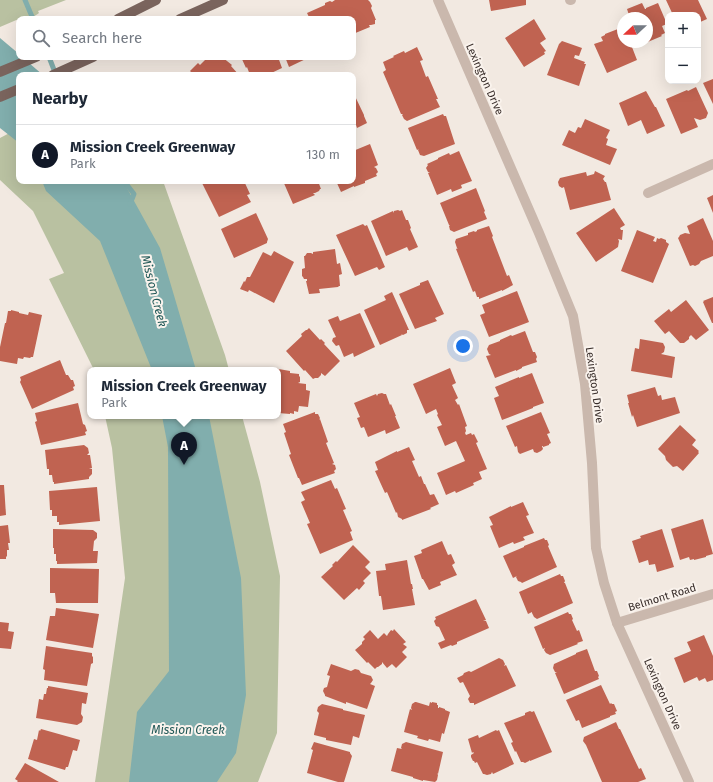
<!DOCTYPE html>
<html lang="en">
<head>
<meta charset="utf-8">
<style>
	body { margin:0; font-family:"Fira Sans",sans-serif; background:#f2f2f3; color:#1f2937 }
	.controls { position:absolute; right:12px; top:12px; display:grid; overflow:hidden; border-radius:8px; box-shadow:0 4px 16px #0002 }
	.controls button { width:36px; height:36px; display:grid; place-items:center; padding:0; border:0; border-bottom:1px solid #e0e1e3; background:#fff; color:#1f2937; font:20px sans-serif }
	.compass { position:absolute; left:617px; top:12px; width:36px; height:36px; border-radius:50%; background:#fff; box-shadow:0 4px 16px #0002; rotate:248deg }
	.you { position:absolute; left:463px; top:346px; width:14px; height:14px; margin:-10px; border:3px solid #fff; border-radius:50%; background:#1a73e8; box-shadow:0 0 0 6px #1a73e833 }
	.badge { display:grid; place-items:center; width:26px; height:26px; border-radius:50%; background:#111827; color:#fff; font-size:13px; font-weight:700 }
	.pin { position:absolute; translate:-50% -33px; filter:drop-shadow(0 1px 2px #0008) }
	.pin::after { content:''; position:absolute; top:21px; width:14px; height:12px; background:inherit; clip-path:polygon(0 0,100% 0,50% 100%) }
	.popup { position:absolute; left:87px; top:367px; width:194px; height:52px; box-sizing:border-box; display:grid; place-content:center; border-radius:8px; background:#fff; filter:drop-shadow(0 1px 3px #0005); font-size:13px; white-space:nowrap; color:#747a83 }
	.popup b { font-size:15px; color:#1f2937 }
	.popup::after { content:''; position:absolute; left:50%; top:100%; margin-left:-8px; border:8px solid transparent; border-top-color:#fff }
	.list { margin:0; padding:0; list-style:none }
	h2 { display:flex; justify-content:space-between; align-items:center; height:52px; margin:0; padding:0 16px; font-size:17px }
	h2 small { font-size:13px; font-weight:400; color:#747a83 }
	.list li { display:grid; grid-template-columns:26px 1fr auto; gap:12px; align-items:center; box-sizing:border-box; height:60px; padding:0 16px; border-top:1px solid #e0e1e3 }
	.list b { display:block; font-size:15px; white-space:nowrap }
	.list p { margin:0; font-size:13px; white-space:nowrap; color:#747a83 }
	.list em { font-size:13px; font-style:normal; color:#747a83 }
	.icon { flex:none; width:22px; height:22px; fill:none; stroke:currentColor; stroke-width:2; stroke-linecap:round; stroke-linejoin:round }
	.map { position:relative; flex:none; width:713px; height:782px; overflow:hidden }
	.search { position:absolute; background:#fff; box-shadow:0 4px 16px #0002; left:16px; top:16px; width:340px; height:44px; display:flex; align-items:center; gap:10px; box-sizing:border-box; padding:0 14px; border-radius:8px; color:#747a83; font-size:15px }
	.panel { position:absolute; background:#fff; box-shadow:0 4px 16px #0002; left:16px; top:72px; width:340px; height:112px; border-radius:8px }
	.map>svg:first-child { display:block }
</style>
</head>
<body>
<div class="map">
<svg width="713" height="782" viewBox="0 0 713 782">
	<rect width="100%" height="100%" fill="#f2e9e1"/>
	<g fill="#b9c1a1">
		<path d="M0 0H66L38 11 39 13C33 17 28 21 21 18L0 27Z"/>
		<polygon points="19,128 19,181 163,181 225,355 229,370 94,370 49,279 64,273 33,211 0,180 0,138"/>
		<polygon points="105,416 242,416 260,482 280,576 277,733 258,782 95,782 125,578 112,448"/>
	</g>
	<g fill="#81aead">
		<polygon points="0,38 19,54 19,57 22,57 43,75 19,75 19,143 0,128"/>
		<polygon points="42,181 123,181 160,248 196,370 152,370 100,241 46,191"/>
		<polygon points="162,416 209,416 241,578 246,695 236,753 217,782 129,782 137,712 169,671 168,447"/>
	</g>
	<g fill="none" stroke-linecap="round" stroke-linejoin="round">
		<g stroke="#81aead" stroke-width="5">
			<polyline points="25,0 33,19"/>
			<polyline points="49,57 56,75"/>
			<polyline points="124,181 134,194 130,204"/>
		</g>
	</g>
	<g fill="#c06351">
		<polygon points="335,0 368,0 370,2 372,6 371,8 376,20 375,20 375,24 371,25 369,25 370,27 353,34 353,19 310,19 307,13 325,5 325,3 330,1 332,2"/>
		<polygon points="489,0 526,0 526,5 491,11"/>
		<polygon points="666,0 698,0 707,19 698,23 698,15 673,15"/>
		<polygon points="642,3 645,9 646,9 646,8 658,3 667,24 662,26 665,33 661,35 662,36 643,44 642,42 647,42 647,18 630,18 627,9"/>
		<polygon points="534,19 546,39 540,43 546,51 544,52 545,54 524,67 505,38"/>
		<polygon points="623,27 623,42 630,42 637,60 607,73 594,44 603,41 601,37 605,35 605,34"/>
		<polygon points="562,41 582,48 579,56 575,55 574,58 585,62 584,64 586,64 579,86 547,75 559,44"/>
		<polygon points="417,47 423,60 420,61 426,77 428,76 438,99 436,99 440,107 407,121 404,119 402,115 403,114 401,114 383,72 386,70 383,62 394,57 393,56 404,51 405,53"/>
		<polygon points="208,57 222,57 232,65 231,66 239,75 194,75 190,71 198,63 200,65"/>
		<polygon points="241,57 278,57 282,68 267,75 250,75 247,67 246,68"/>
		<polygon points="285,57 310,57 289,67"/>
		<polygon points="713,79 713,104 703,83"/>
		<polygon points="696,87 708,113 706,118 700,120 694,118 698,127 681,134 666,99 687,90 688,91"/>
		<polygon points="646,91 655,107 656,107 665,126 647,134 641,120 628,126 619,103"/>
		<polygon points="353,92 364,115 364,116 367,123 357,128 356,125 353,127"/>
		<polygon points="443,114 444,116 446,116 455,144 424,156 420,155 418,150 419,149 417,150 408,128"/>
		<polygon points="585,119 610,130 606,138 608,139 606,145 617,149 610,165 562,145 569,130 575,133 578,127 581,128"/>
		<polygon points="370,144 378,165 374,167 376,168 378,172 376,174 377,176 365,181 365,183 354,187 354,186 341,192 336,181 353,181 353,151"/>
		<polygon points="459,151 472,181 461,185 462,188 452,192 451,189 437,195 428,173 430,172 428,172 426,168 428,165 427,164 438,159 438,158 449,153 450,155"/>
		<polygon points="595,171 605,176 603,179 605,182 606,182 611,200 570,210 564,187 562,188 559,186 558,182 560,178 586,172 587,176 594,174"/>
		<polygon points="201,181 244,181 250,194 247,195 251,202 219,217"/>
		<polygon points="283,181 318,181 321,189 320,189 319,191 315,193 313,193 315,195 293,204"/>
		<polygon points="476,188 485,211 484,212 487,219 454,232 450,230 449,226 450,225 449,225 440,203"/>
		<polygon points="713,195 713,213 707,198"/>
		<polygon points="614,208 625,225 620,228 621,230 623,230 622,240 618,239 619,241 618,247 596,262 576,233"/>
		<polygon points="398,210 400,211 402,210 406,220 408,220 411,228 410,229 418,247 409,251 407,247 386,256 371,221 393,211 393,213 394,211"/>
		<polygon points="256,213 268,239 267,242 267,243 234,258 221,229"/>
		<polygon points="703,218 713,241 713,256 701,261 699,264 695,266 693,265 690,266 678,238 679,237 680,235 685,233 690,234 687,226"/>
		<polygon points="363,224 365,226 367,225 385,267 379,270 377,267 355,276 336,235 358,226 358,227 358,226"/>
		<polygon points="489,226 493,236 492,237 507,276 509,275 513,285 502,291 502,290 479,299 479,297 477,297 475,291 473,292 456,249 458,248 457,248 455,242 456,239 468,235 468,233 474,231 475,232 477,231 477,230"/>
		<polygon points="637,230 655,237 653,241 656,242 657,238 659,239 661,238 666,240 666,242 669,244 653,283 621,271"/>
		<polygon points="335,249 337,264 340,263 342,274 339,275 340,286 339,286 338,287 319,289 320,293 309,294 306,281 307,281 307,279 304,279 303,277 302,276 302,269 305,268 304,256 305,256 307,253 311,253 313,254 313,252"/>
		<polygon points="274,251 294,262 274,303 249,290 248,292 240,289 244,281 245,282 247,277 250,277 263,252 271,256"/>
		<polygon points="428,280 444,314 435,318 437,321 415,329 399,294 420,285 420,283"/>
		<polygon points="517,291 529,322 489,337 480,315 485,313 482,305"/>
		<polygon points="392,292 409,330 407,330 407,333 403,335 401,334 402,335 380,345 364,310 386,300 384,296"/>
		<polygon points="713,297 713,323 712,323 703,302 704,302 703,301"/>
		<polygon points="686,300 709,330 696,340 691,335 689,337 689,339 684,343 680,343 669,331 665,334 654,321 669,309 671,312"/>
		<polygon points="11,310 19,312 19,313 28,315 29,312 42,315 33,357 31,357 30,358 24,357 23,359 18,358 17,364 0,361 0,347 5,323 6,323 8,311 11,311"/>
		<polygon points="360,313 375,347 354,357 353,353 344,357 339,345 336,346 332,341 333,338 336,337 328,320 338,316 340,321"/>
		<polygon points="309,328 320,340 321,339 325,343 324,344 340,361 325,376 321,373 321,375 318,378 315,378 313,379 305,370 304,371 286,351 302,336 301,334 306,330 307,330"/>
		<polygon points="525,331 533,352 535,352 537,357 536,359 537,362 522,367 522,368 516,371 516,370 495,378 486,356 491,355 489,354 487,349 489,345 500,341 500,340 511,335 512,336"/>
		<polygon points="640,339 663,343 665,347 664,352 661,354 675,357 672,378 631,371 635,348 639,349"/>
		<polygon points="60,360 66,375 68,375 71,380 73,380 75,386 73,387 74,390 32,409 20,382 21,380 20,377"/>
		<polygon points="273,368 290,371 290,373 299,374 299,376 300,377 300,382 298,383 306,384 306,390 310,391 308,407 299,406 298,412 294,411 294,414 290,413 290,414 278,413 279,403 278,403 278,370 273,370"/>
		<polygon points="450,368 456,383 452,385 458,398 455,400 458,405 459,404 467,426 465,427 466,431 465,433 466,435 471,433 472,435 474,434 478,442 476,443 487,469 479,472 482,479 473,483 474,485 456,493 455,491 446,495 437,473 465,461 456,441 445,446 437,427 442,425 437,415 438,414 436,409 426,414 413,384"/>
		<polygon points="532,373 544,403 533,407 533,408 502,420 494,398 499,396 495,387 519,377 519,378"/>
		<polygon points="655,387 658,396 661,395 662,400 675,397 680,413 637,427 633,415 632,417 628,403 629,403 627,395"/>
		<polygon points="382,393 384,394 386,394 390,405 391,404 396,416 395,416 400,428 386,434 385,430 368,437 364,427 361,428 357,418 360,417 354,403 376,394 377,396 378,394"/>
		<polygon points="78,403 83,424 85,425 87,431 85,432 86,435 41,445 35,422 37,421 35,413"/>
		<polygon points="315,412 315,414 318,414 320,418 319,420 320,419 328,442 326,443 334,463 332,464 335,465 336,469 334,471 335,473 302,485 299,478 298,478 289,455 291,454 284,433 286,432 283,424"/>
		<polygon points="541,412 550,433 547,434 551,443 549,444 549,445 543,447 543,446 542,446 543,449 541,451 537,453 534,452 533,449 520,454 518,452 517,446 515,447 506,426"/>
		<polygon points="680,425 696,440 692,445 699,451 698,452 699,453 683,471 677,466 673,467 666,460 665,456 658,449"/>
		<polygon points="84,445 88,448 89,453 87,455 90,455 92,468 89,469 92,469 92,474 89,477 89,479 54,484 54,482 53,482 52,475 49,475 49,469 47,469 45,450"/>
		<polygon points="409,447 415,460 412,461 419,477 421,476 424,484 425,484 430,495 434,494 439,504 430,508 431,509 402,520 402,519 398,517 397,512 396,513 387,492 385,493 375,471 378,470 375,462 397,451 397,452"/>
		<polygon points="331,480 335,489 337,488 346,509 343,510 352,531 350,532 353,540 320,554 307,524 310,523 301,502 305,500 301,492"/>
		<polygon points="0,485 4,485 6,515 0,516"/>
		<polygon points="97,487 100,521 59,525 59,522 57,522 57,516 52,516 52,510 50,510 49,491"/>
		<polygon points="523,502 529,515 526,516 534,533 523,537 525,540 514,544 513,542 499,548 490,526 493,525 489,517 511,506 511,507"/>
		<polygon points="703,519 713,554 706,556 706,557 694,560 694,559 690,560 689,557 680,560 671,529"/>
		<polygon points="8,525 10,543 8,543 9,550 7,550 7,556 6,557 6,559 0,559 0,526"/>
		<polygon points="53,529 93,530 97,533 97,538 94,541 93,551 98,551 97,563 57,564 57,561 56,561 56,554 54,554 54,548 53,548"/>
		<polygon points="662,529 674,567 657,572 655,564 649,565 648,560 639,563 632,541 641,538 640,536"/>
		<polygon points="544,538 545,540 547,540 549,545 548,546 557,567 522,583 521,582 518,581 516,577 517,576 513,578 503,556 524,547 524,546"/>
		<polygon points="442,541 448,555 451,554 455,563 452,565 457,575 440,582 441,585 429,590 423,579 422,579 414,556 422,553 421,550"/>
		<polygon points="353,545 370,562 365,567 371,573 363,581 365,583 359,590 357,588 344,600 321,577 333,566 332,565 336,561 337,562"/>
		<polygon points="407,560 411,584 412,584 413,589 412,589 415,605 383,610 381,596 379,596 376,571 386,570 385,564"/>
		<polygon points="50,568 99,569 98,603 56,603 55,593 50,593"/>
		<polygon points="560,574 561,576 563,576 565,581 564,583 565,583 573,603 537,619 534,617 532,613 532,612 528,614 519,592"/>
		<polygon points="476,599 486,620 483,621 486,621 489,628 457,642 457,644 452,646 451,645 441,649 438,643 445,640 439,627 436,626 434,621 436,619 435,617"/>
		<polygon points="56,608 99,614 93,648 46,640 50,616 55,616"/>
		<polygon points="568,612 569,614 571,614 573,619 572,620 577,631 579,630 583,641 577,643 578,644 550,655 546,653 544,650 545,648 543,649 534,627"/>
		<polygon points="0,622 9,623 8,631 14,632 11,649 0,648"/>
		<polygon points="394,629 406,642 403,644 407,647 402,652 407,657 396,668 392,664 387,668 382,662 382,664 378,667 377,667 375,669 368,662 367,663 355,650 362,644 362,642 365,639 363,637 370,630 378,639 384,633 387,636 388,634 391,630 393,631"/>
		<polygon points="704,635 713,656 713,680 707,682 705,678 699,681 697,677 684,683 674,658 691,651 687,642"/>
		<polygon points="46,646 92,653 92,656 93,657 93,663 91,664 87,686 44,680 45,670 43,669"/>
		<polygon points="587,649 595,671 597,671 599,676 598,677 599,679 564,694 555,673 557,672 555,672 553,668 554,664 576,654 576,653"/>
		<polygon points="499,658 503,660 505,664 504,666 506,665 516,686 474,705 474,703 470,703 468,699 470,696 463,682 460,683 457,678 463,675 464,673 469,671 471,672"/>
		<polygon points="331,664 351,671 355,669 359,670 361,673 371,676 373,680 371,683 370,684 375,686 367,709 346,702 346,704 325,696 325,695 323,691 324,688 327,687 330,676 327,675"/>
		<polygon points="601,685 610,704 611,703 612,704 614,704 617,711 615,712 616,714 610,716 610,717 582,728 579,720 576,721 566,700"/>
		<polygon points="48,686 88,693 86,704 82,703 81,714 83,717 82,722 77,725 36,718 39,699 43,700 44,694 46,694 47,688 48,688"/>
		<polygon points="415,702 416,702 429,706 430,702 432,703 432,702 437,703 437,705 438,705 438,708 439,708 439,707 445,709 445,710 450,712 444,734 442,733 440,742 429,739 428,741 417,738 418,736 404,732 410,709 412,710 411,708 412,704"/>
		<polygon points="322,704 343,709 343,710 365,715 359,738 353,736 351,745 326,740 326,738 314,735 314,734 319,713 317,711 318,707"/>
		<polygon points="530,711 532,712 534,711 552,752 530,761 530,760 529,761 525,763 523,762 521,762 516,751 515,752 511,743 513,742 504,723 525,715 525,713"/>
		<polygon points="616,722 619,729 620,729 639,769 641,768 646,779 638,782 602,782 586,745 583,741 584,737"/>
		<polygon points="41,729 80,740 77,751 73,750 68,767 66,767 65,770 28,759 34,739 37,740 39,730 40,731"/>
		<polygon points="496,730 497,731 499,730 514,764 493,774 492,772 491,774 487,775 484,774 483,774 477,762 475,763 474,761 473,761 471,757 471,755 474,753 473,752 472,753 468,739 478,735 479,738"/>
		<polygon points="314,742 350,752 350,753 352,756 344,782 338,782 307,773 313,750 311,749"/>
		<polygon points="406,742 443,752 438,774 437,773 438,775 437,780 435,782 423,780 423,781 413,778 413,777 391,771 397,748 402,749 401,748 402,744"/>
		<polygon points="25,763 59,782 17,782 18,781 15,779"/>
	</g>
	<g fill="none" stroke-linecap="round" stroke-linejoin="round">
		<g stroke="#cab8ad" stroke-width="10">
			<polyline points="438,0 539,233 573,316 585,384 592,463 596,548 604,583 617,623 689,782"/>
			<polyline points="570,0 571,0"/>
			<polyline points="648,193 713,164"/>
			<polyline points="617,623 713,594"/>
		</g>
		<g stroke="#7a645d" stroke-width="10">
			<polyline points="118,19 156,0"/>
			<polyline points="180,19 223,0"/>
			<polyline points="0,72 36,57"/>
			<polyline points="53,75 93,57"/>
			<polyline points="0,97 19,89"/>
		</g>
	</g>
	<g text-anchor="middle" stroke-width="4" stroke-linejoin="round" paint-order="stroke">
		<g font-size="11" fill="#392e2b" stroke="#faf3ed">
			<text transform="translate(485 79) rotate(66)" y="4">Lexington Drive</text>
			<text transform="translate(595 385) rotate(82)" y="4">Lexington Drive</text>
			<text transform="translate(662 597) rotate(-17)" y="4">Belmont Road</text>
			<text transform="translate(663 694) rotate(66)" y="4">Lexington Drive</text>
		</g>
		<g font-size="12" font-style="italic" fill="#225958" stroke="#faf3ed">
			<text transform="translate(154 291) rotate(76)" y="4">Mission Creek</text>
			<text x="188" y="734">Mission Creek</text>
		</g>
	</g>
</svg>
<div class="controls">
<button>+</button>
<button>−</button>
</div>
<svg class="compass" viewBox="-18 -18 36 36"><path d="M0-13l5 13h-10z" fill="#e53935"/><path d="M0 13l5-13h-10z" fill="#747a83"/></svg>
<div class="you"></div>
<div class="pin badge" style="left:184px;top:465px">A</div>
<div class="popup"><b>Mission Creek Greenway</b>Park</div>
<div class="search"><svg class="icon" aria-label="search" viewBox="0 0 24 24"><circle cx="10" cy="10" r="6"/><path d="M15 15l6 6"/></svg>Search here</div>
<section class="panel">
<h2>Nearby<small></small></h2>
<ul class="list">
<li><span class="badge">A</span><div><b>Mission Creek Greenway</b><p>Park</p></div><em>130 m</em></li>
</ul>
</section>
</div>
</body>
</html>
